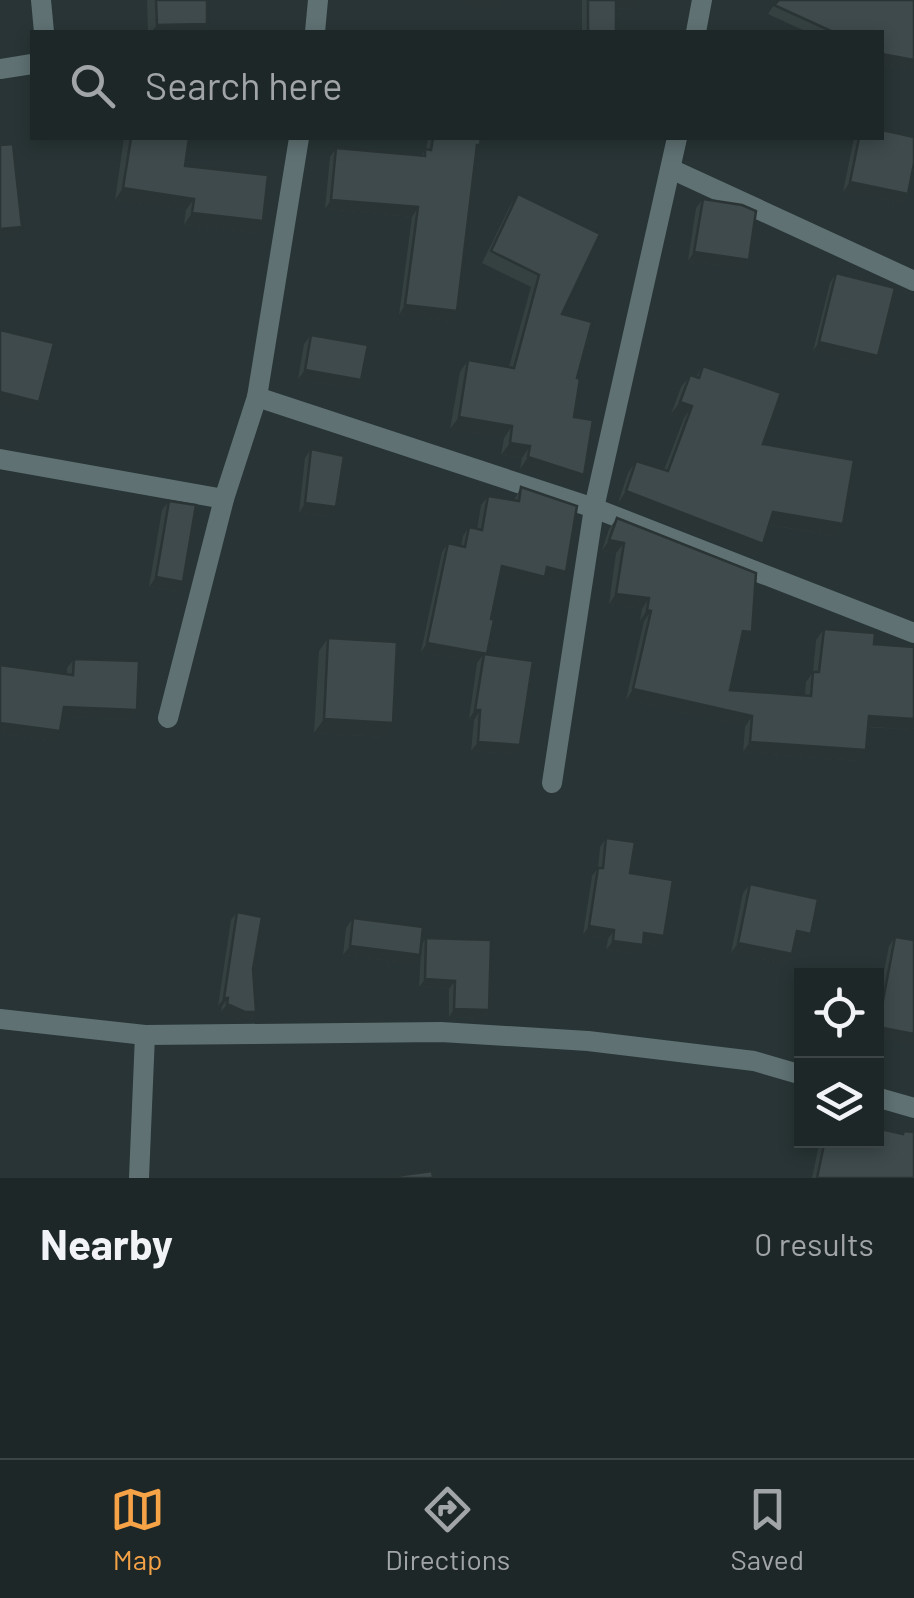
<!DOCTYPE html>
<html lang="en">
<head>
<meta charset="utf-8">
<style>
	body { margin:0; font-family:Barlow,sans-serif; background:#262f30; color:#f1f3f6 }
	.controls { position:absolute; right:30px; bottom:30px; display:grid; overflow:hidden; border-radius:0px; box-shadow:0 5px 15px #0003 }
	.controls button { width:90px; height:90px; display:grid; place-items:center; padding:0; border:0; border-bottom:2px solid #3c4445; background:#1e2728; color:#f1f3f6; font:50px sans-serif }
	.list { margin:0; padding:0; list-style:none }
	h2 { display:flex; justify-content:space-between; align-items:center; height:130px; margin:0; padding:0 40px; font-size:42px }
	h2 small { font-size:32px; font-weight:400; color:#a1a5a8 }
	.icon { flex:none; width:55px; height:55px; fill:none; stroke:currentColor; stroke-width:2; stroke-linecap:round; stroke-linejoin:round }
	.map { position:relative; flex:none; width:914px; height:1178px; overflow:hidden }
	.search { position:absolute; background:#1e2728; box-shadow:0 5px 15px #0003; left:30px; right:30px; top:30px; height:110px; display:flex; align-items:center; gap:25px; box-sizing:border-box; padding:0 35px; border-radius:0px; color:#a1a5a8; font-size:38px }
	.sheet { height:280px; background:#1e2728 }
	nav { display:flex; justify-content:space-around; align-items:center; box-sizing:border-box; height:140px; border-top:2px solid #3c4445; background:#1e2728; font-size:28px; color:#a1a5a8 }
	nav a { display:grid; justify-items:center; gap:5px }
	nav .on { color:#f6a246 }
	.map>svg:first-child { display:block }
</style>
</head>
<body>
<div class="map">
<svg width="914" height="1178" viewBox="0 0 914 1178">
	<rect width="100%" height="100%" fill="#283435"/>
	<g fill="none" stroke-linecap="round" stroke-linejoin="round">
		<g stroke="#5f7173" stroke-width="20">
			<polyline points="41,0 44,32"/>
			<polyline points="315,32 318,0"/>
			<polyline points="696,32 702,0"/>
			<polyline points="0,69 32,64"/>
			<polyline points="671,169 914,281"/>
			<polyline points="257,397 594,508 914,633"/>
			<polyline points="0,459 224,499"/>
			<polyline points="168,718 224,499 257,397 299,138"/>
			<polyline points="552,783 594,508 677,138"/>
			<polyline points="0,1019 145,1035 441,1032 588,1041 754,1061 802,1075"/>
			<polyline points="876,1097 914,1108"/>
			<polyline points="139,1178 145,1035"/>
		</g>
	</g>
	<g fill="#354041">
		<polygon points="147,0 207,0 207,24 201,32 148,32"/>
		<polygon points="582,0 641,0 634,10 616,8 616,32 582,32"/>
		<polygon points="914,0 914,70 882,65 882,32 807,32 768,14 774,5"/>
		<polygon points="124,138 189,138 185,166 255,233 184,225 186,210 115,200"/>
		<polygon points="428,138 481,138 476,150 457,311 450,321 399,315 412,217 325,209 330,157 336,148 421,156 426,149"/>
		<polygon points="854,138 882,138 908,194 901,203 843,192"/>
		<polygon points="518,194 562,314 577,378 574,417 575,487 520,469 522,458 501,455 504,438 450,429 460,372 468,360 509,367 531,287 482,263 510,206"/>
		<polygon points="703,199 749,260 743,269 688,261 696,208"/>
		<polygon points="836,273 878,356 871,366 813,351 830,283"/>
		<polygon points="311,335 361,380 355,389 298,379 304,344"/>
		<polygon points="703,366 763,444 835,536 769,525 763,544 754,556 618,503 628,473 636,461 664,470 684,418 671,414 681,387 690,375 696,377"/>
		<polygon points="311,449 329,516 299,513 305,458"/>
		<polygon points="521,487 560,581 545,577 539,586 500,577 491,619 487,654 514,754 471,751 474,720 469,719 477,663 421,652 442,552 448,543 461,546 463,536 469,527 477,529 481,505 488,496 514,500"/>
		<polygon points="169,501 183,582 177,591 149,587 162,510"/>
		<polygon points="617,518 752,632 745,642 741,642 730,690 805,695 806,682 813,672 816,640 824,629 874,644 914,647 914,728 912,730 868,727 858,761 743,752 745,727 626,700 644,621 640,621 642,609 609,604 616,553 602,551 609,529"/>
		<polygon points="328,638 384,737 314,733 319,651"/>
		<polygon points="74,659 130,719 62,717 54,741 0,733 0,665 67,674 67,668"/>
		<polygon points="606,838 658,945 643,943 636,954 606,950 608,939 583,935 592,876 598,868 600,847"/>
		<polygon points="750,884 804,943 795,941 792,954 785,964 731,953 743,893"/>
		<polygon points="237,912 253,969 256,1012 250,1020 240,1020 221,1012 222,1006 218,1006 231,920"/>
		<polygon points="353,918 421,945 426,938 489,1010 484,1018 449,1017 449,989 419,987 421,952 414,964 343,955 346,928"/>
		<polygon points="895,937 914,940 914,1044 876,1037 876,1011 889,946"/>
		<polygon points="904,1131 914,1178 812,1178 820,1140 876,1140 902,1133"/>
	</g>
	<g fill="#2b3435">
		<polygon points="464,0 503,0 497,9 460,5"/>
		<polygon points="614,0 641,0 634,10 609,7"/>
		<polygon points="207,24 201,32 151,32 157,25"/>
		<polygon points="882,54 914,60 914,70 882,65"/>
		<polygon points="850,182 908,194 901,203 843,192"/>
		<polygon points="123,188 194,199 186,210 115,200"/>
		<polygon points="331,200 418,207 412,217 325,209"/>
		<polygon points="192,213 263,221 255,233 184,225"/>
		<polygon points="22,227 16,236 0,238 0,229"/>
		<polygon points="694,252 749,260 743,269 688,261"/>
		<polygon points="405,305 457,311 450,321 399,315"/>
		<polygon points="819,342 878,356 871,366 813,351"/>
		<polygon points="305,370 361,380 355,389 298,379"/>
		<polygon points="0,392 39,402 32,412 0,404"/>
		<polygon points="680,402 692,406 684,418 671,414"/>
		<polygon points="459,417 512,426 504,438 450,429"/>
		<polygon points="510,443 530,446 522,458 501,455"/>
		<polygon points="528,457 584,475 575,487 520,469"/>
		<polygon points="626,491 763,544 754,556 618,503"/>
		<polygon points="305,503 336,507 329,516 299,513"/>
		<polygon points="773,512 843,524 835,536 765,524"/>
		<polygon points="609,540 624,543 616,553 602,551"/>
		<polygon points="502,566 547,567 566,572 560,581 545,577 539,586 495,576"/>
		<polygon points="156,577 183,582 177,591 149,587"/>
		<polygon points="616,594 649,598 642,609 609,604"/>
		<polygon points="647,610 651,611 644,621 640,621"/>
		<polygon points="743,631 752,632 745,642 736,642"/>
		<polygon points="427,643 484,654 477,663 421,652"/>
		<polygon points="633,689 752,716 745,727 626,700"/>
		<polygon points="64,707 137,710 130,719 57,717"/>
		<polygon points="475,710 480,710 474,720 469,719"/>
		<polygon points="869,716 914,719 914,728 912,730 862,726"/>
		<polygon points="324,719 393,723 384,737 314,733"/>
		<polygon points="0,723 60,731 54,741 0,733"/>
		<polygon points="478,742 520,745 514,754 471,751"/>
		<polygon points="750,742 866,750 858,761 743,752"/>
		<polygon points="589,926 614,930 608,939 583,935"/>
		<polygon points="797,931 811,934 804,943 791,940"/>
		<polygon points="644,933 664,936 658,945 638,942"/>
		<polygon points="613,941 643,945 636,954 606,950"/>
		<polygon points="738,943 792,954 785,964 731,953"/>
		<polygon points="350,946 420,955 414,964 343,955"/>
		<polygon points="425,979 455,981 449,989 419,987"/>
		<polygon points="224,998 228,998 222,1006 218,1006"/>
		<polygon points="227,1004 256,1012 250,1020 240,1020 221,1012"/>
		<polygon points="454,1009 489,1010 484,1018 449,1017"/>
		<polygon points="878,1027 914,1034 914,1044 876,1037 876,1029"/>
	</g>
	<g fill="#3e4a4c" stroke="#2b3435" stroke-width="2.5">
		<polygon points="156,0 207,0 207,24 157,25"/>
		<rect x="588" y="0" width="28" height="32"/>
		<polygon points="779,0 914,0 914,60 882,54 882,32 833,32 774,5"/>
		<polygon points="882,130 914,137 914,163 908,194 850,182 859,138 882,138"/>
		<polygon points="131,138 189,138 185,166 268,175 263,221 192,213 194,199 123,188"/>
		<polygon points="433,138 481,138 480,145 477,145 457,311 405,305 418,207 331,200 336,148 425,156 425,149 431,150"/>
		<polygon points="13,144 22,227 0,229 0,145"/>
		<polygon points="518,194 600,234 562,314 592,322 577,378 580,379 574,417 593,420 584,475 528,457 530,446 510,443 512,426 459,417 468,360 514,368 539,275 491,251"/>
		<polygon points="703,199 742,205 756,211 749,260 694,252"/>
		<polygon points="836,273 895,288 878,356 819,342"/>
		<polygon points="0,330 54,343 39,402 0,392"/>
		<polygon points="311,335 368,345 361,380 305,370"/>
		<polygon points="703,366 781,393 763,444 854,460 843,524 773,512 763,544 626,491 636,461 668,471 692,406 680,402 690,375 699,378"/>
		<polygon points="311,449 344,456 336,507 305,503"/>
		<polygon points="521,487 577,506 566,572 547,567 545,577 502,566 491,619 494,620 487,654 427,643 448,543 465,547 469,527 482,530 488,496 519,501"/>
		<polygon points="169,501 196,505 183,582 156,577"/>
		<polygon points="617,518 756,573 752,632 743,631 730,690 811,696 813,672 819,672 824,629 875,633 874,644 914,647 914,719 869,716 866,750 750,742 752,716 633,689 651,611 647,610 649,598 616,594 624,543 609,540"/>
		<polygon points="328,638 397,642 393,723 324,719"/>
		<polygon points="484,654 533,661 520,745 478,742 480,710 475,710"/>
		<polygon points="74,659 139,661 137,710 64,707 60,731 0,723 0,665 73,675"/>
		<polygon points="606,838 635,842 630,873 673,880 664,936 644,933 643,945 613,941 614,930 589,926 598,868 603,868"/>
		<polygon points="750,884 818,899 811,934 797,931 792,954 738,943"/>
		<polygon points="237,912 262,917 253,969 256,1012 245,1012 227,1004 228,998 224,998"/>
		<polygon points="353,918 423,927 420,955 350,946"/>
		<polygon points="895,937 914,940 914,1034 878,1027"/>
		<polygon points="426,938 491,940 489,1010 454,1009 455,981 425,979"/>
		<polygon points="876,1128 903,1134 904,1131 914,1132 914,1178 817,1178 825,1140 876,1140"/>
		<polygon points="432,1171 433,1178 381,1178"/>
	</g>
</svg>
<div class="controls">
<button><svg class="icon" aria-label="locate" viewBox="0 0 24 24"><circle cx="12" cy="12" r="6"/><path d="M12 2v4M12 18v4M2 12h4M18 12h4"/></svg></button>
<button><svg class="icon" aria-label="layers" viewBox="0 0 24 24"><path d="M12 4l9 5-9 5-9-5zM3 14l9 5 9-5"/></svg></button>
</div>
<div class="search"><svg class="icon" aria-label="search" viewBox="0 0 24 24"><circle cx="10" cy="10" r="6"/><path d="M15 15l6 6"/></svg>Search here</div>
</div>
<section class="sheet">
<h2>Nearby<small>0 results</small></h2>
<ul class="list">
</ul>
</section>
<nav>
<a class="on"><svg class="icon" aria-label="map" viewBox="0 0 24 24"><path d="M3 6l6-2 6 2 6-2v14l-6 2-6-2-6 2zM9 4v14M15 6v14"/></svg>Map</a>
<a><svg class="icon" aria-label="directions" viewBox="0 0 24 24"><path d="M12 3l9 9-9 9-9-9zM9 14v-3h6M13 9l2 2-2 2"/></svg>Directions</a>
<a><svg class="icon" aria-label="saved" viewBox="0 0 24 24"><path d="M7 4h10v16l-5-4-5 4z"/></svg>Saved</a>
</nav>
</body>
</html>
